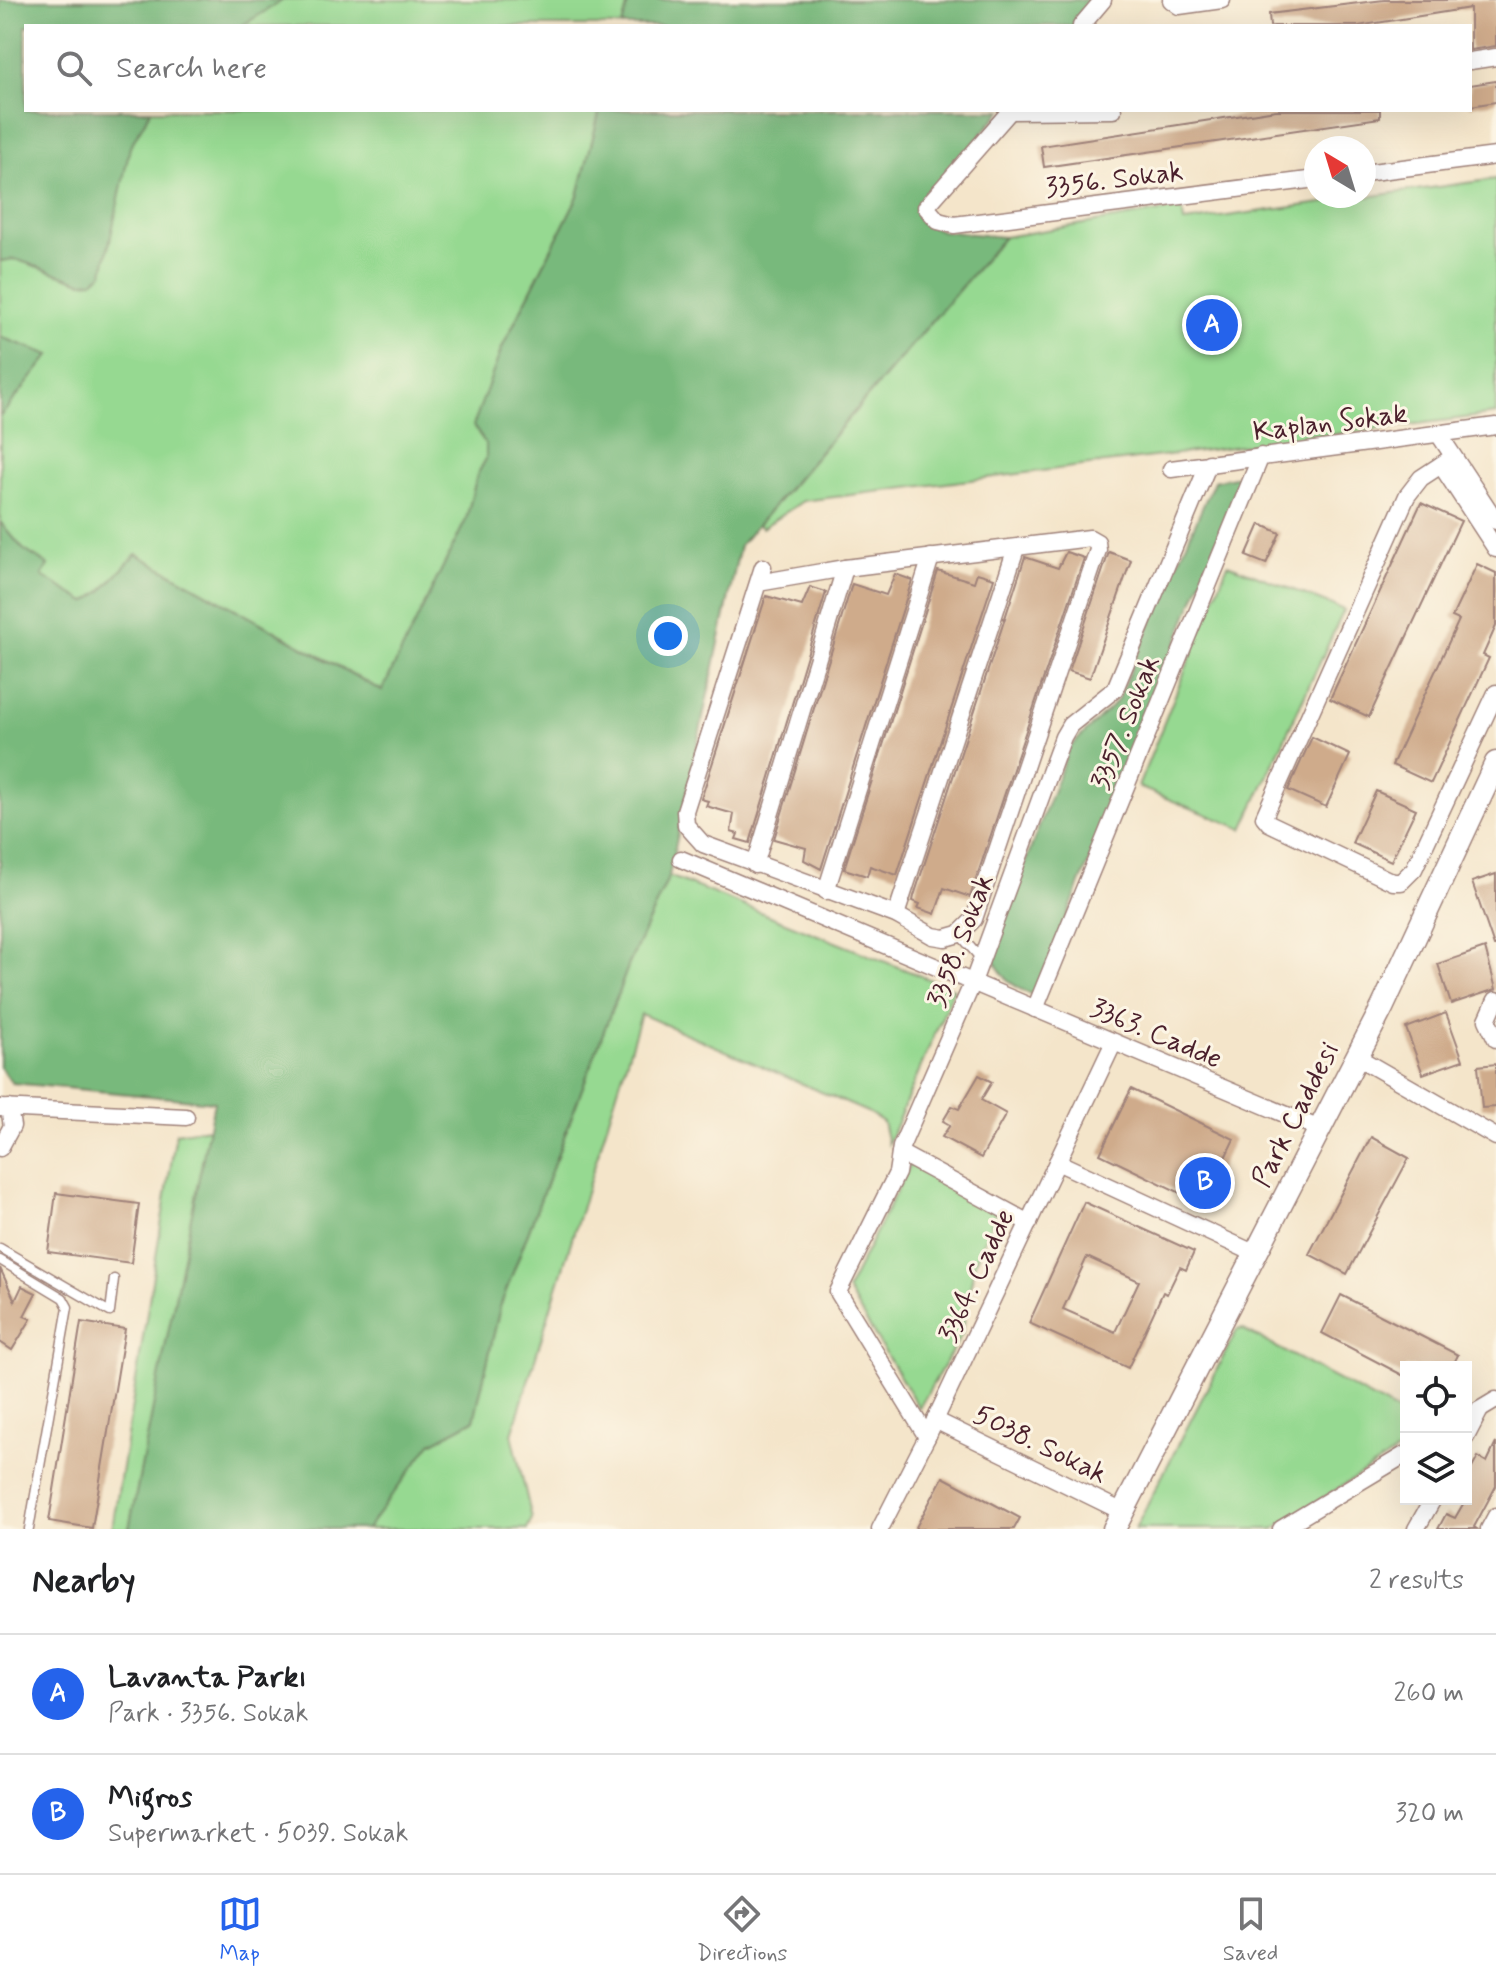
<!DOCTYPE html>
<html lang="en">
<head>
<meta charset="utf-8">
<style>
	body { margin:0; font-family:Mynerve,sans-serif; background:#f2f2f2; color:#202124 }
	.controls { position:absolute; right:24px; bottom:24px; display:grid; overflow:hidden; border-radius:0px; box-shadow:0 8px 32px #0002 }
	.controls button { width:72px; height:72px; display:grid; place-items:center; padding:0; border:0; border-bottom:2px solid #e0e0e0; background:#fff; color:#202124; font:40px sans-serif }
	.compass { position:absolute; left:1304px; top:136px; width:72px; height:72px; border-radius:50%; background:#fff; box-shadow:0 8px 32px #0002; rotate:322deg }
	.you { position:absolute; left:668px; top:636px; width:28px; height:28px; margin:-20px; border:6px solid #fff; border-radius:50%; background:#1a73e8; box-shadow:0 0 0 12px #1a73e833 }
	.badge { display:grid; place-items:center; width:52px; height:52px; border-radius:50%; background:#2563eb; color:#fff; font-size:26px; font-weight:700 }
	.pin { position:absolute; translate:-50% -50%; border:4px solid #fff; box-shadow:0 2px 8px #0006 }
	.list { margin:0; padding:0; list-style:none }
	h2 { display:flex; justify-content:space-between; align-items:center; height:104px; margin:0; padding:0 32px; font-size:34px }
	h2 small { font-size:26px; font-weight:400; color:#757577 }
	.list li { display:grid; grid-template-columns:52px 1fr auto; gap:24px; align-items:center; box-sizing:border-box; height:120px; padding:0 32px; border-top:2px solid #e0e0e0 }
	.list b { display:block; font-size:30px; white-space:nowrap }
	.list p { margin:0; font-size:26px; white-space:nowrap; color:#757577 }
	.list em { font-size:26px; font-style:normal; color:#757577 }
	.icon { flex:none; width:44px; height:44px; fill:none; stroke:currentColor; stroke-width:2; stroke-linecap:round; stroke-linejoin:round }
	.map { position:relative; flex:none; width:1496px; height:1529px; overflow:hidden }
	.search { position:absolute; background:#fff; box-shadow:0 8px 32px #0002; left:24px; right:24px; top:24px; height:88px; display:flex; align-items:center; gap:20px; box-sizing:border-box; padding:0 28px; border-radius:0px; color:#757577; font-size:30px }
	.sheet { height:344px; background:#fff }
	nav { display:flex; justify-content:space-around; align-items:center; box-sizing:border-box; height:112px; border-top:2px solid #e0e0e0; background:#fff; font-size:22px; color:#757577 }
	nav a { display:grid; justify-items:center; gap:4px }
	nav .on { color:#2563eb }
	.map>svg:first-child { display:block }
</style>
</head>
<body>
<div class="map">
<svg width="1496" height="1529" viewBox="0 0 1496 1529">
	<rect width="100%" height="100%" fill="#fcf5e5"/>
	<filter id="ink" filterUnits="userSpaceOnUse"><feTurbulence type="fractalNoise" baseFrequency=".0125" numOctaves="2"/><feDisplacementMap in="SourceGraphic" scale="16" xChannelSelector="R" yChannelSelector="G"/><feConvolveMatrix kernelMatrix="1 2 1 2 8 2 1 2 1" color-interpolation-filters="sRGB"/></filter>
	<filter id="wash" filterUnits="userSpaceOnUse"><feTurbulence type="fractalNoise" baseFrequency=".006" numOctaves="4" result="noise"/><feDisplacementMap in="SourceGraphic" scale="32" xChannelSelector="R" yChannelSelector="G"/><feGaussianBlur stdDeviation="1.8" result="paint"/><feColorMatrix in="noise" values="0 0 0 0 0 0 0 0 0 0 0 0 0 0 0 0 0 1.4 0 .05"/><feComposite in="paint" operator="in"/></filter>
	<g filter="url(#wash)">
		<rect width="100%" height="100%" fill="#f4e5ca"/>
		<g fill="#96d991" stroke="#707c5e" stroke-width="2">
			<polygon points="283,0 629,0 622,26 241,26"/>
			<polygon points="151,110 600,110 578,196 502,348 474,426 486,444 486,459 477,475 466,520 383,691 137,554 101,592 86,602 41,576 48,565 23,549 0,522 0,417 50,355 0,337 0,261 15,259 82,282 130,147"/>
			<polygon points="1496,179 1496,414 803,501 762,528 758,525 1004,237 1182,208 1184,222"/>
			<polygon points="1228,564 1344,610 1243,829 1138,787"/>
			<polygon points="669,876 954,989 888,1144 883,1122 867,1112 641,1014 512,1434 532,1519 527,1529 367,1529 431,1443 474,1420 500,1307 629,964"/>
			<polygon points="209,1128 129,1529 112,1529 176,1133"/>
			<polygon points="910,1164 996,1213 975,1262 962,1334 919,1408 847,1290"/>
			<polygon points="1242,1329 1406,1416 1406,1446 1273,1529 1135,1529 1237,1330"/>
		</g>
		<g fill="#78b97b" stroke="#616c53" stroke-width="2">
			<polygon points="0,0 283,0 241,26 26,26 26,110 151,110 130,147 103,273 93,281 82,282 15,259 0,261"/>
			<polygon points="629,0 1095,0 1073,26 622,26"/>
			<polygon points="600,110 1002,110 916,211 920,222 942,231 1004,237 740,545 669,876 629,964 500,1307 474,1420 431,1443 367,1529 129,1529 214,1102 12,1083 0,1067 0,522 23,549 48,565 42,576 86,602 101,592 136,554 382,691 466,520 477,475 486,459 486,444 473,426 502,348 578,196"/>
			<polygon points="0,337 50,355 0,417"/>
			<path d="M1244 475 1035 996C1012 987 1000 976 991 953L1069 748 1117 701 1214 481Z"/>
		</g>
		<g id="blocks">
			<g fill="#cfab8b" fill-rule="evenodd">
				<polygon points="1384,0 1496,0 1496,46 1470,50 1470,8 1358,26 1270,26 1269,14"/>
				<polygon points="1496,81 1496,102 1470,106 1470,85"/>
				<polygon points="1276,110 1380,110 1380,118 1044,167 1041,146"/>
				<polygon points="1421,503 1461,521 1369,717 1330,699"/>
				<polygon points="1260,524 1280,533 1266,564 1246,556"/>
				<polygon points="1066,552 1084,558 970,897 944,888 935,914 918,908 920,904 913,901 914,896 1025,557 1058,568"/>
				<polygon points="1109,552 1131,560 1090,678 1069,671"/>
				<polygon points="1477,564 1496,573 1496,626 1483,655 1489,658 1431,783 1392,765 1459,620 1452,617"/>
				<polygon points="938,571 974,582 977,573 994,578 897,875 870,866 867,876 844,869"/>
				<polygon points="895,574 912,580 821,869 804,860 806,848 774,839 852,584 886,595"/>
				<polygon points="810,587 826,592 750,843 736,839 738,834 731,832 734,814 706,806 708,801 701,799 766,596 802,606"/>
				<polygon points="1312,737 1350,755 1326,807 1288,790"/>
				<polygon points="1376,791 1416,809 1391,861 1352,843"/>
				<polygon points="1496,874 1496,946 1494,946 1472,882"/>
				<polygon points="1485,948 1496,989 1451,1004 1438,964"/>
				<polygon points="1446,1013 1463,1060 1423,1074 1406,1028"/>
				<polygon points="1496,1064 1496,1107 1482,1108 1478,1066"/>
				<polygon points="979,1075 992,1082 981,1100 1006,1114 981,1158 942,1137 950,1125 943,1121 952,1106 959,1109"/>
				<polygon points="1131,1089 1234,1139 1203,1204 1100,1154"/>
				<polygon points="1371,1137 1409,1158 1347,1274 1309,1254"/>
				<polygon points="56,1193 139,1204 131,1263 48,1252"/>
				<path d="M1084 1202 1194 1252 1186 1270 1180 1267 1167 1294 1163 1292 1128 1368 1029 1323ZM1087 1257 1139 1281 1115 1332 1063 1309Z"/>
				<polygon points="0,1268 15,1301 22,1286 36,1293 24,1316 31,1319 12,1350 0,1342"/>
				<polygon points="1341,1295 1458,1355 1452,1367 1406,1367 1406,1377 1322,1333"/>
				<polygon points="81,1322 125,1329 92,1528 49,1521"/>
				<polygon points="1496,1443 1496,1486 1474,1527 1477,1529 1438,1529 1446,1514 1455,1518 1466,1499 1466,1479 1478,1457 1487,1462"/>
				<polygon points="943,1477 1020,1518 1014,1529 915,1529"/>
			</g>
		</g>
	</g>
	<g filter="url(#ink)">
		<use href="#blocks" fill-opacity="0" stroke="#9f827a" stroke-width="2"/>
		<g fill="none" stroke-linecap="round" stroke-linejoin="round">
			<defs>
				<g id="service">
					<polyline points="959,934 981,959"/>
					<polyline points="0,1248 110,1312 114,1279"/>
					<polyline points="0,1260 63,1298 68,1307 29,1529"/>
				</g>
				<g id="minor">
					<polyline points="1171,0 1179,6 1222,0"/>
					<polyline points="1081,26 1103,0"/>
					<polyline points="1470,61 1496,57"/>
					<polyline points="1011,110 926,207 938,221 954,225 1316,179"/>
					<polyline points="1010,111 1113,110"/>
					<polyline points="1364,173 1496,156"/>
					<polyline points="1438,433 1496,521"/>
					<polyline points="1453,457 1421,478 1407,496 1264,817 1269,823 1393,882 1401,882 1414,869 1496,693"/>
					<polyline points="1441,465 1496,549"/>
					<polyline points="1171,469 1496,426"/>
					<polyline points="758,583 845,568 1090,538 1097,542 1098,550 974,919 959,934 945,938 933,936 896,915 703,844 686,825 685,811 763,567"/>
					<polyline points="681,859 1320,1129"/>
					<polyline points="755,865 845,568"/>
					<polyline points="826,891 931,557"/>
					<polyline points="896,915 1016,548"/>
					<polyline points="1496,1000 1487,1020 1496,1039"/>
					<polyline points="1035,1009 1261,456"/>
					<polyline points="1357,1057 1496,1137"/>
					<polyline points="0,1108 186,1117"/>
					<polyline points="0,1148 12,1126 9,1108"/>
					<polyline points="900,1153 1029,1223"/>
					<polyline points="1057,1162 1256,1254"/>
					<polyline points="1466,1418 1496,1400"/>
					<polyline points="935,1420 1123,1512"/>
					<polyline points="927,1437 838,1292 897,1173 901,1147 973,982 1063,737 1070,725 1115,689 1209,463"/>
					<polyline points="1466,1437 1480,1410"/>
					<polyline points="880,1529 927,1437 1114,1042"/>
					<polyline points="1281,1529 1406,1454"/>
					<polyline points="1416,1529 1433,1499"/>
					<polyline points="1489,1529 1496,1516"/>
				</g>
				<polyline id="tertiary" points="1114,1529 1382,1008 1496,763"/>
			</defs>
			<use href="#service" stroke="#9f827a" stroke-width="11"/>
			<use href="#minor" stroke="#9f827a" stroke-width="19"/>
			<use href="#tertiary" stroke="#9f827a" stroke-width="25"/>
			<use href="#service" stroke="#fff" stroke-width="8"/>
			<use href="#minor" stroke="#fff" stroke-width="16"/>
			<use href="#tertiary" stroke="#fff" stroke-width="22"/>
		</g>
	</g>
	<g text-anchor="middle" stroke-width="6" stroke-linejoin="round" paint-order="stroke">
		<g font-size="28" fill="#4a1f2b" stroke="#fcf5e5">
			<text transform="translate(1114 178) rotate(-7)" y="10">3356. Sokak</text>
			<text transform="translate(1330 421) rotate(-7)" y="10">Kaplan Sokak</text>
			<text transform="translate(1124 722) rotate(-68)" y="10">3357. Sokak</text>
			<text transform="translate(959 940) rotate(-69)" y="10">3358. Sokak</text>
			<text transform="translate(1157 1032) rotate(23)" y="10">3363. Cadde</text>
			<text transform="translate(1294 1114) rotate(-63)" y="10">Park Caddesi</text>
			<text transform="translate(975 1275) rotate(-65)" y="10">3364. Cadde</text>
			<text transform="translate(1041 1443) rotate(26)" y="10">5038. Sokak</text>
		</g>
	</g>
</svg>
<div class="controls">
<button><svg class="icon" aria-label="locate" viewBox="0 0 24 24"><circle cx="12" cy="12" r="6"/><path d="M12 2v4M12 18v4M2 12h4M18 12h4"/></svg></button>
<button><svg class="icon" aria-label="layers" viewBox="0 0 24 24"><path d="M12 4l9 5-9 5-9-5zM3 14l9 5 9-5"/></svg></button>
</div>
<svg class="compass" viewBox="-18 -18 36 36"><path d="M0-13l5 13h-10z" fill="#e53935"/><path d="M0 13l5-13h-10z" fill="#757577"/></svg>
<div class="you"></div>
<div class="pin badge" style="left:1212px;top:325px">A</div>
<div class="pin badge" style="left:1205px;top:1183px">B</div>
<div class="search"><svg class="icon" aria-label="search" viewBox="0 0 24 24"><circle cx="10" cy="10" r="6"/><path d="M15 15l6 6"/></svg>Search here</div>
</div>
<section class="sheet">
<h2>Nearby<small>2 results</small></h2>
<ul class="list">
<li><span class="badge">A</span><div><b>Lavanta Parkı</b><p>Park · 3356. Sokak</p></div><em>260 m</em></li>
<li><span class="badge">B</span><div><b>Migros</b><p>Supermarket · 5039. Sokak</p></div><em>320 m</em></li>
</ul>
</section>
<nav>
<a class="on"><svg class="icon" aria-label="map" viewBox="0 0 24 24"><path d="M3 6l6-2 6 2 6-2v14l-6 2-6-2-6 2zM9 4v14M15 6v14"/></svg>Map</a>
<a><svg class="icon" aria-label="directions" viewBox="0 0 24 24"><path d="M12 3l9 9-9 9-9-9zM9 14v-3h6M13 9l2 2-2 2"/></svg>Directions</a>
<a><svg class="icon" aria-label="saved" viewBox="0 0 24 24"><path d="M7 4h10v16l-5-4-5 4z"/></svg>Saved</a>
</nav>
</body>
</html>
